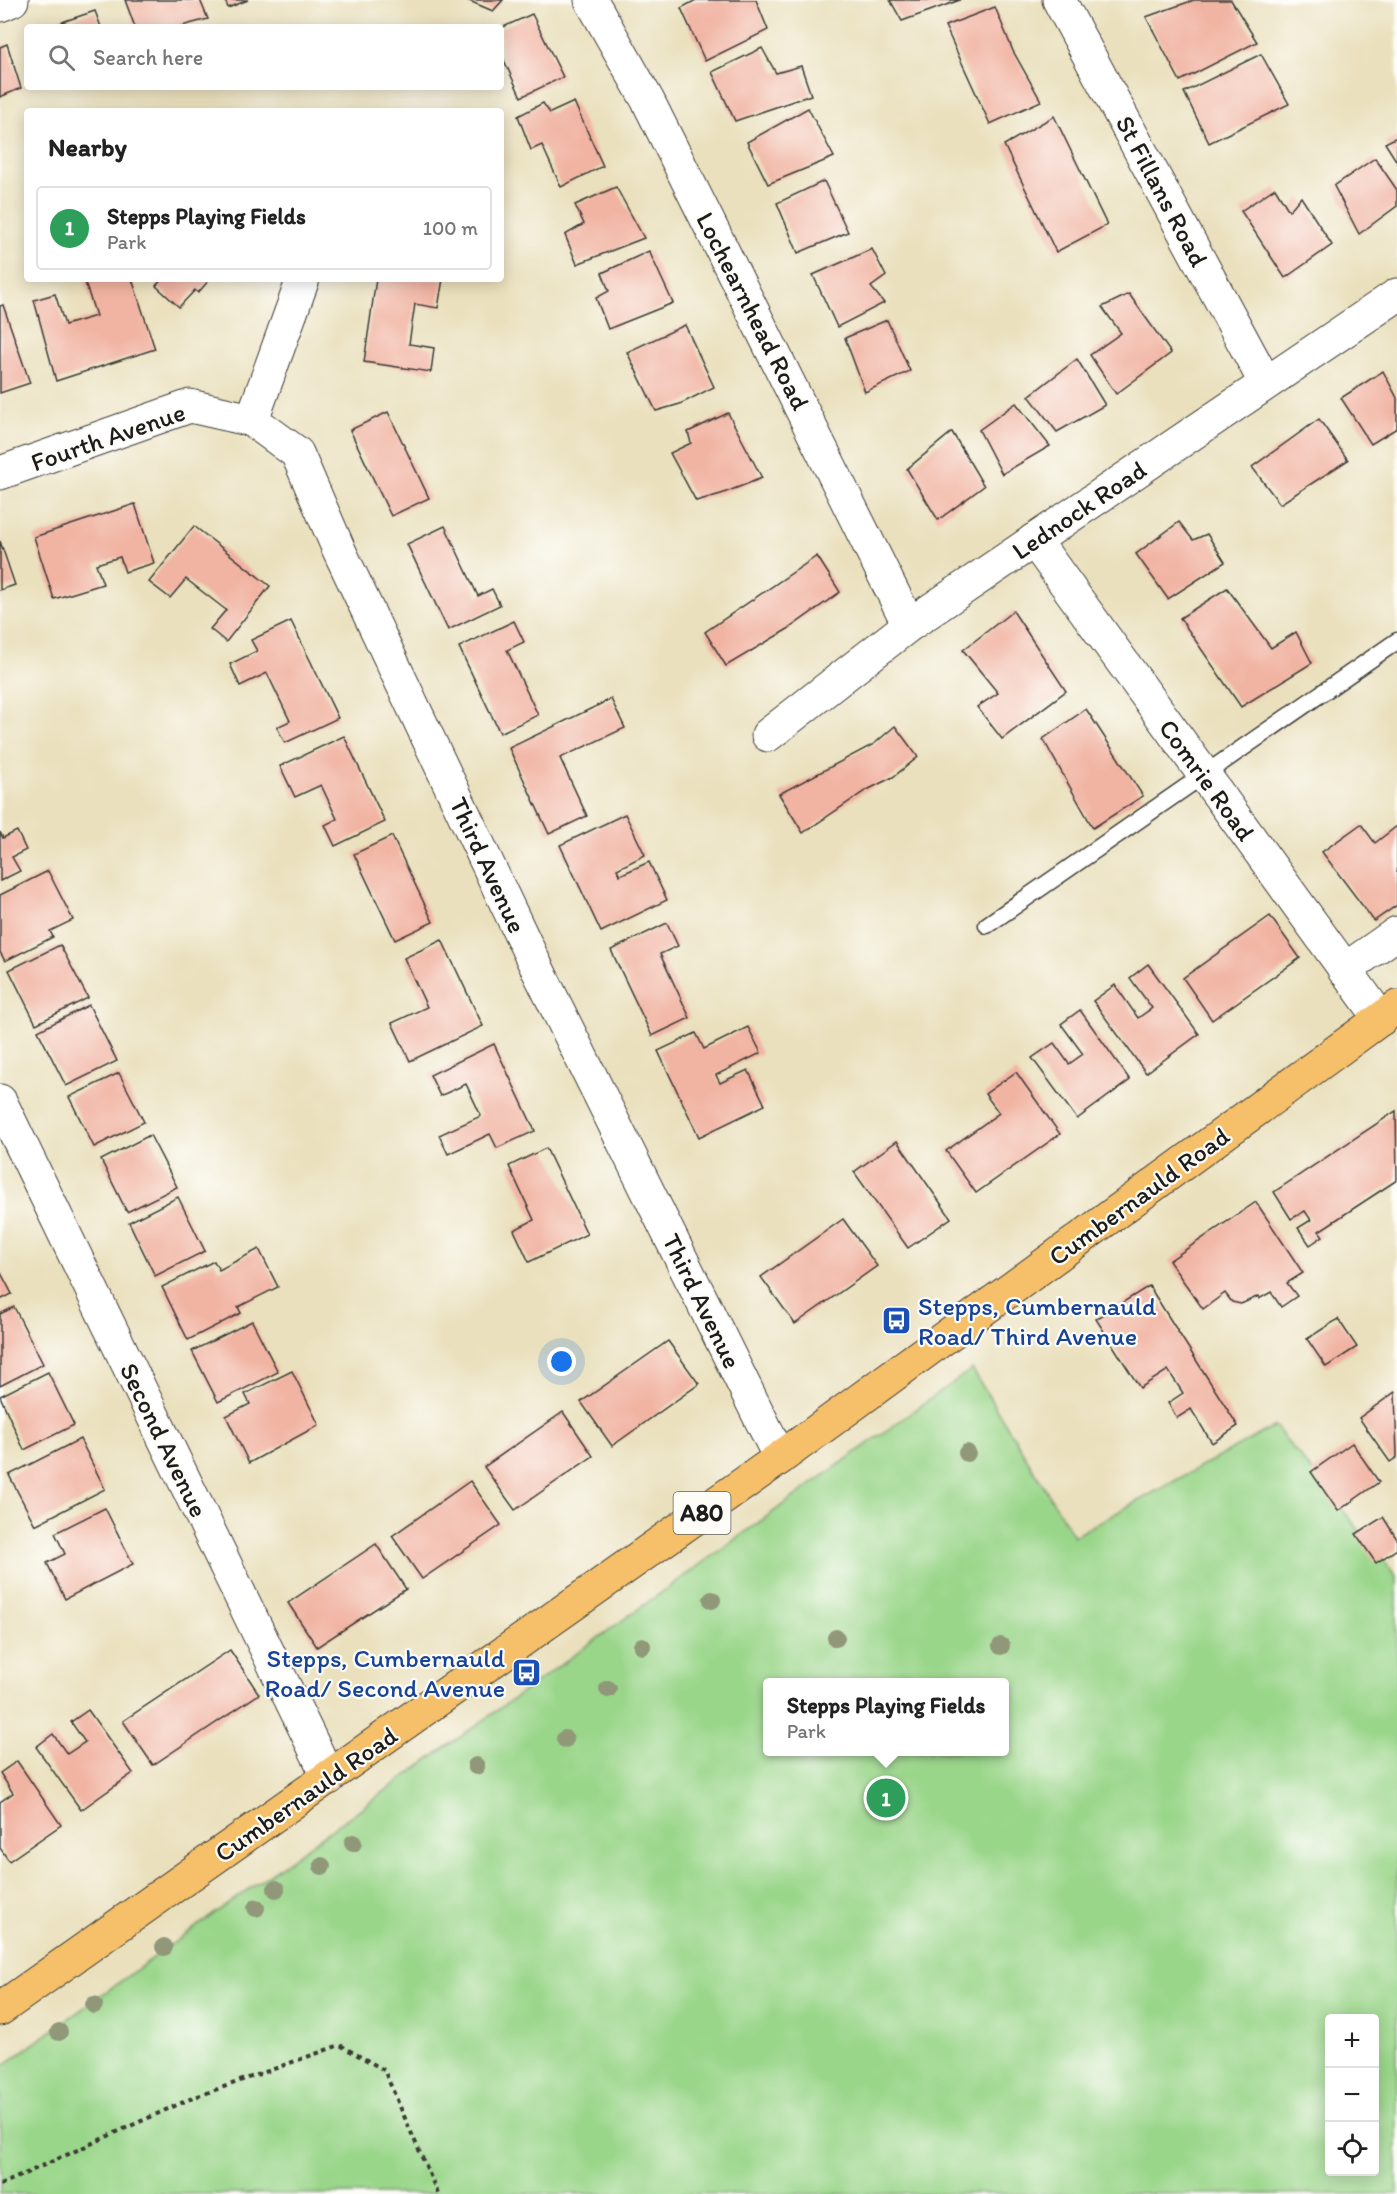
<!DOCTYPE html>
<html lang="en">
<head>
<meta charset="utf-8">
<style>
	body { margin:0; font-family:Itim,sans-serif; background:#f2f2f2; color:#222 }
	.controls { position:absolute; right:18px; bottom:18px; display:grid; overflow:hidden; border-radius:6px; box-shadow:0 3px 15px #0003 }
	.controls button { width:54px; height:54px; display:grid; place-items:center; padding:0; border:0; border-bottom:2px solid #e0e0e0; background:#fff; color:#222; font:30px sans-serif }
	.you { position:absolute; left:562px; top:1362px; width:21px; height:21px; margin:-15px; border:4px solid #fff; border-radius:50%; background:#1a73e8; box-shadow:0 0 0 9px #1a73e833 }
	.badge { display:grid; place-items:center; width:39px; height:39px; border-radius:50%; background:#d1495b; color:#fff; font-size:20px; font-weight:700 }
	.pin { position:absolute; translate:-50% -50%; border:3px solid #fff; box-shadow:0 2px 6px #0006 }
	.popup { position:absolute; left:763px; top:1678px; width:246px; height:78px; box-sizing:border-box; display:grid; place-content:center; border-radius:6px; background:#fff; filter:drop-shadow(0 2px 4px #0005); font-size:20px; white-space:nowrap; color:#767676 }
	.popup b { font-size:22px; color:#222 }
	.popup::after { content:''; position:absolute; left:50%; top:100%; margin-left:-12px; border:12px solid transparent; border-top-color:#fff }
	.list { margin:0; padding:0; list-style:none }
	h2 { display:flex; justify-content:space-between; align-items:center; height:78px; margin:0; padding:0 24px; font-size:26px }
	h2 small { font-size:20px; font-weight:400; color:#767676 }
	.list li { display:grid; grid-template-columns:39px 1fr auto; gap:18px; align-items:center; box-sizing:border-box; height:84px; margin:0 12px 12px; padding:0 12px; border:2px solid #e0e0e0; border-radius:6px }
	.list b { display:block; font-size:22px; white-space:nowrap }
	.list p { margin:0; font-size:20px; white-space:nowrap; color:#767676 }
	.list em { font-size:20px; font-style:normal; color:#767676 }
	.icon { flex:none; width:33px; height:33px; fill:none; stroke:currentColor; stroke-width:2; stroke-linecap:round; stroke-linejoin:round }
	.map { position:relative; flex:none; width:1397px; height:2194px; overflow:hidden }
	.search { position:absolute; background:#fff; box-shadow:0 3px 15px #0003; left:24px; top:24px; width:480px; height:66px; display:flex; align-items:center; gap:15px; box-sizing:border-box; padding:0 21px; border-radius:6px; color:#767676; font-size:22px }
	.panel { position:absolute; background:#fff; box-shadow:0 3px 15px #0003; left:24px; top:108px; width:480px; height:174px; border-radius:6px }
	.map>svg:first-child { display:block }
</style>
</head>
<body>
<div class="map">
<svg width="1397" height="2194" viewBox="0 0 1397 2194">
	<rect width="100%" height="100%" fill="#fdfcf7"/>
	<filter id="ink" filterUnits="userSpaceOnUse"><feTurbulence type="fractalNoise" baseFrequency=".0167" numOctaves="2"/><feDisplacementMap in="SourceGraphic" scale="12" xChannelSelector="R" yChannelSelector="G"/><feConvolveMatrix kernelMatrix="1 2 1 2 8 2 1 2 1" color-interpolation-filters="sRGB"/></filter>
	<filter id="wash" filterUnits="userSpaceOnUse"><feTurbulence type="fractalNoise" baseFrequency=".008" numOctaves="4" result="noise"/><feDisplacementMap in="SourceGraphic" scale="24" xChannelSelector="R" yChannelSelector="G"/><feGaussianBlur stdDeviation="1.35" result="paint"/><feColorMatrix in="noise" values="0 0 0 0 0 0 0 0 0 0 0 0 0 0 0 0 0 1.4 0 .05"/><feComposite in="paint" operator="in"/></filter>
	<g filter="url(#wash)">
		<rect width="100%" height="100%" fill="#eae0bd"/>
		<path fill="#9ad68a" stroke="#5b7953" stroke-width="1.5" fill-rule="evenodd" d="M972 1369 1074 1536 1275 1426 1397 1577V2194H0V2068ZM768 1682H1004V1752H768ZM1330 2018H1374V2172H1330Z"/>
		<g id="blocks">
			<g fill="#f1b3a2">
				<polygon points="125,0 200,0 208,19 178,27 135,27"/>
				<polygon points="225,0 248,0 228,8"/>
				<polygon points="467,0 503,0 493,11"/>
				<polygon points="696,0 756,0 768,30 705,61 681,8"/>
				<polygon points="890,0 960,0 902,21"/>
				<polygon points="1194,0 1231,0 1257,42 1180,81 1146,17"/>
				<polygon points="995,7 1013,51 1041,101 990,124 945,26"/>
				<polygon points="95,11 101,27 51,27 65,21"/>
				<polygon points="532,14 563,77 521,97 501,54 501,28"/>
				<polygon points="7,44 21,88 0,97 0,47"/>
				<polygon points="762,48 776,73 801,66 811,95 735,121 712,72"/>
				<polygon points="1261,54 1289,104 1209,143 1184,92"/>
				<polygon points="574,102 603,166 561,187 542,145 531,150 518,116 543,103 550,113"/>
				<polygon points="808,108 834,157 768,184 747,142"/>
				<polygon points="1054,116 1107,225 1056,252 1004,145"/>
				<polygon points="1397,137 1397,162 1385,143"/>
				<polygon points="1375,158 1397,190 1397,206 1359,234 1334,186"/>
				<polygon points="824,181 848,232 798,253 777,203"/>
				<polygon points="616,187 644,238 577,264 565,235 584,224 575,205"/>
				<polygon points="1275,188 1289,211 1301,197 1332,245 1285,278 1241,211"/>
				<polygon points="872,249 886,276 871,287 884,303 837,327 813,275"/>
				<polygon points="649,251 673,303 608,329 596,298 609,291 602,273"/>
				<polygon points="84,279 132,279 155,349 56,381 34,300 55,294 65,325 96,316"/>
				<polygon points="162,279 210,279 198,293 195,290 179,307 156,286"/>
				<polygon points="376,279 443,279 438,308 415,304 409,344 434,348 431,372 364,362"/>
				<polygon points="1129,294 1171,353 1116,394 1090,355 1121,333 1102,307"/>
				<polygon points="3,305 30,383 0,393 0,306"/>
				<polygon points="887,320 910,371 865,392 845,338"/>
				<polygon points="685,325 714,387 680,404 656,411 627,352"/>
				<polygon points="1077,359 1105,405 1057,432 1029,396"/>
				<polygon points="1383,371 1397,398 1397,428 1371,444 1341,398"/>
				<polygon points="1016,403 1050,446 1002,474 979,430"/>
				<polygon points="388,412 429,498 391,516 350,430"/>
				<polygon points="728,413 762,478 721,494 696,501 670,453 691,443 688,432"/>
				<polygon points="1319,419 1348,460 1280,504 1252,467"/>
				<polygon points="952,432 984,486 938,520 907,469"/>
				<polygon points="135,504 154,563 125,572 120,557 96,564 103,584 54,599 34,537"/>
				<polygon points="1179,522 1193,540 1207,534 1225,562 1168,599 1136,554"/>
				<polygon points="194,526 270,586 226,642 210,629 226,610 186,579 170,598 149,582"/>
				<polygon points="445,526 478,596 492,589 500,605 448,630 407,544"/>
				<polygon points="0,541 15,585 0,590"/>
				<polygon points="817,556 840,592 788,629 726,666 705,632"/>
				<polygon points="1227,588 1271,648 1296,632 1312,663 1241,707 1180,618"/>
				<polygon points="1013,611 1066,691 1002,739 977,707 998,693 963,650"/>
				<polygon points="291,621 338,718 285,743 277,727 290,721 267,673 240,686 230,664 257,651 251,640"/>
				<polygon points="514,621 524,642 507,650 538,715 500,733 459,647"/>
				<polygon points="611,699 625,728 560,758 587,816 549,834 509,748"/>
				<polygon points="1086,709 1143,796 1093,828 1043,739"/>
				<polygon points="895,726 918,757 893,777 865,791 803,833 779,794 874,744"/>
				<polygon points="344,736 385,822 335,846 325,825 337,819 321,785 295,797 280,766"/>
				<polygon points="625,814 645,855 617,869 620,875 649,862 667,900 601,932 560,845"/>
				<polygon points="1361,824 1375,843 1397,826 1397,905 1374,921 1322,852"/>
				<polygon points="17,831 26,850 12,857 20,871 0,881 0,832 3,838"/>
				<polygon points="392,836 433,922 395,940 354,854"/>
				<polygon points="48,871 73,920 50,931 53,937 5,961 0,952 0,895"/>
				<polygon points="1270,916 1300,958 1212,1020 1183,978"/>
				<polygon points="667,923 678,946 660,954 690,1018 652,1036 611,950"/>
				<polygon points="442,940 483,1026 410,1061 392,1023 427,1007 404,958"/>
				<polygon points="60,945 88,998 36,1024 9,970"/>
				<polygon points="1148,964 1199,1034 1146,1073 1093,1001 1115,985 1138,1018 1152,1008 1130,978"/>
				<polygon points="89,1005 117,1061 66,1086 38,1031"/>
				<polygon points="1080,1010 1130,1080 1077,1119 1032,1058 1054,1043 1069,1064 1083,1054 1061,1024"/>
				<polygon points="748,1027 761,1053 716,1075 720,1083 748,1070 765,1105 699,1137 658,1051 696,1033 704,1049"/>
				<polygon points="494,1044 535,1131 497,1148 490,1134 448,1154 439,1135 481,1116 466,1084 440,1096 430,1075"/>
				<polygon points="1016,1072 1060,1134 976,1193 946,1151 999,1113 985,1094"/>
				<polygon points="119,1073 144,1122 94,1147 69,1097"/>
				<polygon points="1396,1111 1397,1180 1319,1231 1323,1236 1310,1245 1298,1228 1311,1220 1305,1211 1291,1219 1274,1192"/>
				<polygon points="150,1135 177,1187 127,1212 101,1160"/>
				<polygon points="897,1141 951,1218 908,1248 854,1172"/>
				<polygon points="546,1148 587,1234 529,1262 514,1230 534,1220 509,1166"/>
				<polygon points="178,1197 205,1251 155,1276 129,1222"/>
				<polygon points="1256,1202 1303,1273 1287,1283 1297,1296 1281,1307 1271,1292 1259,1299 1259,1296 1241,1304 1232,1302 1225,1293 1203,1309 1169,1261"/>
				<polygon points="843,1219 877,1266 795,1324 761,1277"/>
				<polygon points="259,1249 278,1287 238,1307 241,1313 188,1340 162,1287 214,1261 219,1270"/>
				<polygon points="0,1271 12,1294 0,1300"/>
				<polygon points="1149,1286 1238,1426 1212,1443 1191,1409 1177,1418 1168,1403 1183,1393 1168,1370 1140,1388 1096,1319"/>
				<polygon points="14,1307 43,1364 0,1386 0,1314"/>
				<polygon points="1338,1319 1357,1347 1326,1367 1307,1339"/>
				<polygon points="252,1321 278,1372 218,1402 192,1351"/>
				<polygon points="668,1341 699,1384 612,1446 581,1402"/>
				<polygon points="292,1371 319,1425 249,1463 226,1416 250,1404 245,1394"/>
				<polygon points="48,1372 74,1425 24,1450 0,1396"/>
				<polygon points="1395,1392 1397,1457 1390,1462 1359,1418"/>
				<polygon points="563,1412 593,1456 515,1510 484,1467"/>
				<polygon points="80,1439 105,1489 35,1525 9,1475"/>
				<polygon points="1352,1443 1379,1482 1338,1511 1311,1472"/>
				<polygon points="470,1481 501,1525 422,1579 392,1536"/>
				<polygon points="105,1508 133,1564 65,1599 47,1563 65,1554 55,1533"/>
				<polygon points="1383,1517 1397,1539 1397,1549 1376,1563 1356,1534"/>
				<polygon points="376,1544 406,1589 317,1647 288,1603"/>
				<polygon points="230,1650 259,1694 153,1765 123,1721"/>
				<polygon points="88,1710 133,1773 81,1810 36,1747 53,1734 67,1754 85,1742 71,1722"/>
				<polygon points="17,1761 61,1825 9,1861 0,1848 0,1802 13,1793 0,1773"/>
			</g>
		</g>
	</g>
	<g filter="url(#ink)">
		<use href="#blocks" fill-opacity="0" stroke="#3b3934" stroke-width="1.5"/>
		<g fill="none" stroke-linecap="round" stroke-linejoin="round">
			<defs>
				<polyline id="service" points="987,925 1397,641"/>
				<g id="minor">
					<polyline points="591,0 648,101 909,625"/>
					<polyline points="1059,0 1265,382"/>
					<polyline points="0,5 12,0"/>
					<polyline points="303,279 252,420 297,453 339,550 533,960 780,1458"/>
					<polyline points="0,473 190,406 252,420"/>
					<polyline points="1034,540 1381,1019"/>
					<polyline points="768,735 909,625 1397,295"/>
					<polyline points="1344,970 1397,933"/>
					<polyline points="0,1101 329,1778"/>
				</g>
				<polyline id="primary" points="0,2009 780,1458 1397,1007"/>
			</defs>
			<use href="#service" stroke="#3b3934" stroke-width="19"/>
			<use href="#minor" stroke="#3b3934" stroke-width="35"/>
			<use href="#primary" stroke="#3b3934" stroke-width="35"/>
			<polyline stroke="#3b3934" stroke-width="4" stroke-dasharray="4.5 4.5" stroke-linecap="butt" points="0,2185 190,2099 340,2045 384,2070 438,2194"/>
			<use href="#service" stroke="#fff" stroke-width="16"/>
			<use href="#minor" stroke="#fff" stroke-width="33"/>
			<use href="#primary" stroke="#f6c06b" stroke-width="33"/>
		</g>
		<g fill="#919879">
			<circle cx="967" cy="1453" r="9"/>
			<circle cx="712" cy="1600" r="9"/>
			<circle cx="836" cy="1638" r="9"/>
			<circle cx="642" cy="1646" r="9"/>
			<circle cx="1001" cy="1646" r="9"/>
			<circle cx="608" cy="1689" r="9"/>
			<circle cx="565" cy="1739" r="9"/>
			<circle cx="476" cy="1766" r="9"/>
			<circle cx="353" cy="1843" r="9"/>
			<circle cx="322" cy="1866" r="9"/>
			<circle cx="276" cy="1889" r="9"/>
			<circle cx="256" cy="1908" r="9"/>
			<circle cx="164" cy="1947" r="9"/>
			<circle cx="94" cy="2005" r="9"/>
			<circle cx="59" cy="2032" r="9"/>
		</g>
	</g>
	<defs>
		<symbol id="bus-square" viewBox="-11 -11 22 22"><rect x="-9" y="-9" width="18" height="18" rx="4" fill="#1a4fb4" stroke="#fdfcf7"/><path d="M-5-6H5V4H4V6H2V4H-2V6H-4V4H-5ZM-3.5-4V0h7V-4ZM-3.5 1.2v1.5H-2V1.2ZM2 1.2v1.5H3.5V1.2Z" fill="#fff"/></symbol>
	</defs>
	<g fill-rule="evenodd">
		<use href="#bus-square" x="880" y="1304" width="33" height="33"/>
		<use href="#bus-square" x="510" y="1656" width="33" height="33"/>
	</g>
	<g text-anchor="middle" stroke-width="4.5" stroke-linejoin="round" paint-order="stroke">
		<rect fill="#fdfcf7" stroke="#605f5e" stroke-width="1.5" x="673.5" y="1492" width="57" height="42" rx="4.5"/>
		<g font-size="24" font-weight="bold" fill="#1c1c1c">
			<text x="702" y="1521">A80</text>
		</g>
		<g font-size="26" fill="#1c1c1c" stroke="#fdfcf7">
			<text transform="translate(1162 191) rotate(62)" y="9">St Fillans Road</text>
			<text transform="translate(753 311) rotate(63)" y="9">Lochearnhead Road</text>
			<text transform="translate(108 437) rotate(-19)" y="9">Fourth Avenue</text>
			<text transform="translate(1079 510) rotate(-34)" y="9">Lednock Road</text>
			<text transform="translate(1207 780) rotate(54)" y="9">Comrie Road</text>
			<text transform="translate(488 865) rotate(65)" y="9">Third Avenue</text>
			<text transform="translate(1139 1196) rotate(-36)" y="9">Cumbernauld Road</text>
			<text transform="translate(702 1301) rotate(64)" y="9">Third Avenue</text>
			<text transform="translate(164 1440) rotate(64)" y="9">Second Avenue</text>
			<text transform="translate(306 1794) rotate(-35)" y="9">Cumbernauld Road</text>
		</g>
		<g font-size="26" fill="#164399" stroke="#fdfcf7" text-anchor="start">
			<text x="918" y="1315">Stepps, Cumbernauld<tspan x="918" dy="30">Road/ Third Avenue</tspan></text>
			<text x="505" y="1667" text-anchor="end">Stepps, Cumbernauld<tspan x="505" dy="30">Road/ Second Avenue</tspan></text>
		</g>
	</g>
</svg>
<div class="controls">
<button>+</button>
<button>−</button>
<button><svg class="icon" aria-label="locate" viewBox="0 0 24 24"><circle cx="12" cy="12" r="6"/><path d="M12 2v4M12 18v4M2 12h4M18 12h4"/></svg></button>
</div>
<div class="you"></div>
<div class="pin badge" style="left:886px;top:1798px;background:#2e9e5b">1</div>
<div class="popup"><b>Stepps Playing Fields</b>Park</div>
<div class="search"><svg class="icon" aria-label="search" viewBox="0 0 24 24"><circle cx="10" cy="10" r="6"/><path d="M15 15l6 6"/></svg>Search here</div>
<section class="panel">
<h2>Nearby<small></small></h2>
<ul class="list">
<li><span class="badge" style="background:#2e9e5b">1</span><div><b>Stepps Playing Fields</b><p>Park</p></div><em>100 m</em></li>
</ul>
</section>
</div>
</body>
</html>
